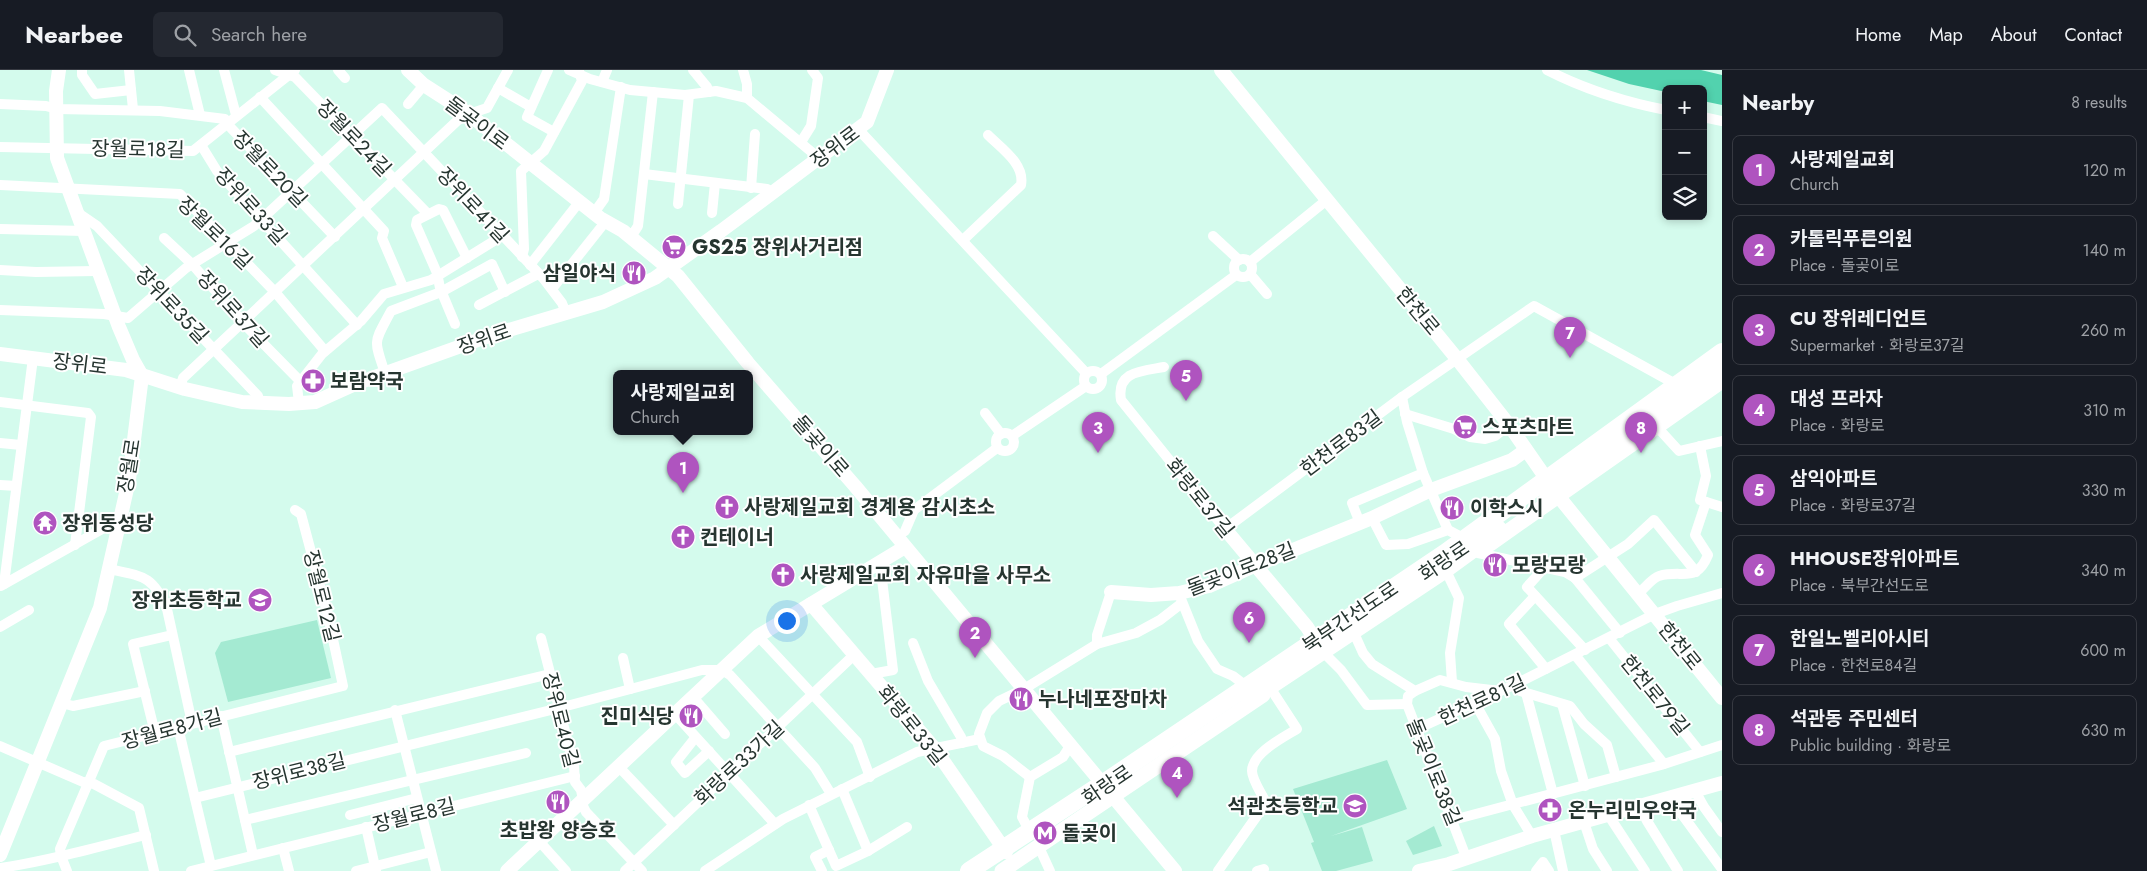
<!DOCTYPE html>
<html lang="en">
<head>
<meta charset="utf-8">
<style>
	body { margin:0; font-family:Jost,"Noto Sans KR",sans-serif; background:#242831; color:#f1f3f6 }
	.controls { position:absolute; right:15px; top:15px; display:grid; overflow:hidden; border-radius:8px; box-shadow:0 2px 8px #0003 }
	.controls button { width:45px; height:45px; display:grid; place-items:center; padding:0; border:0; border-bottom:1px solid #363941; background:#171b24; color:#f1f3f6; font:25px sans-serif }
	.you { position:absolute; left:786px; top:550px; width:18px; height:18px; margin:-12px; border:4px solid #fff; border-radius:50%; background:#1a73e8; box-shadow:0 0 0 8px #1a73e833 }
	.badge { display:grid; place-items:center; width:32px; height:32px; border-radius:50%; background:#af54bf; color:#fff; font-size:16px; font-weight:700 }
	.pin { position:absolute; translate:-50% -41px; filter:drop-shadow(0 1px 2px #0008) }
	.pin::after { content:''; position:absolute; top:26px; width:18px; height:15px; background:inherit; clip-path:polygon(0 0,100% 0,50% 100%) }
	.popup { position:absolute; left:613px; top:300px; width:140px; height:65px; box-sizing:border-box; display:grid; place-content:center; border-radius:8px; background:#171b24; filter:drop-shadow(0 1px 4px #0005); font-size:16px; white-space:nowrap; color:#9ea1a6 }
	.popup b { font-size:19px; color:#f1f3f6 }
	.popup::after { content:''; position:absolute; left:50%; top:100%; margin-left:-10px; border:10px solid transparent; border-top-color:#171b24 }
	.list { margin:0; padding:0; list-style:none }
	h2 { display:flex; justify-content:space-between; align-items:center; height:65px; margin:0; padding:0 20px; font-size:21px }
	h2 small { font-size:16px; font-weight:400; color:#9ea1a6 }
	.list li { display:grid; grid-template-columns:32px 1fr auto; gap:15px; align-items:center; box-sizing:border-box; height:70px; margin:0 10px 10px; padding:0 10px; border:1px solid #363941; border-radius:8px }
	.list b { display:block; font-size:19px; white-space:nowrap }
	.list p { margin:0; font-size:16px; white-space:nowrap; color:#9ea1a6 }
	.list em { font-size:16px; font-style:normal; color:#9ea1a6 }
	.icon { flex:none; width:28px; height:28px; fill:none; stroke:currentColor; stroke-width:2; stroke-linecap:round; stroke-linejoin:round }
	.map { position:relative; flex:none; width:1722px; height:801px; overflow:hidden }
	header { display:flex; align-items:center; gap:30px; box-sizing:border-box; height:70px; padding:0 25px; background:#171b24; border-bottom:1px solid #363941 }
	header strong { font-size:24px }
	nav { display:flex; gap:28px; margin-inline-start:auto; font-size:18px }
	.search { width:350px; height:45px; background:#242831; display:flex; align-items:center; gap:12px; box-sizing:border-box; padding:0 18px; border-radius:8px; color:#9ea1a6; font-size:19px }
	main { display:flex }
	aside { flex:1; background:#171b24 }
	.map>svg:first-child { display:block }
</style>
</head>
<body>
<header>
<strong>Nearbee</strong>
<div class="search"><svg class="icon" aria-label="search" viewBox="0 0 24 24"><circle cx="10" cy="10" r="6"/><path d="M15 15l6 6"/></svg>Search here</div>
<nav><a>Home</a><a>Map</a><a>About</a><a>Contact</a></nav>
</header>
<main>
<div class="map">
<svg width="1722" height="801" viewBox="0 0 1722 801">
	<rect width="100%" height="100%" fill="#d4fbed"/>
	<g fill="#a4ead2">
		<polygon points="317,550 331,608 228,632 215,583 221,572"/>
		<polygon points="1387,690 1407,739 1331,766 1362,757 1373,791 1336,801 1322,801 1311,773 1314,772 1293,719"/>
		<polygon points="1434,756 1442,776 1413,785 1406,771"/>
	</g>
	<polygon fill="#52d2ae" points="1587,0 1701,0 1722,5 1722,35 1703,31 1703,19 1666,19 1666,22 1629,14"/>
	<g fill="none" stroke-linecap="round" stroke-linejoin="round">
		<g stroke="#fff" stroke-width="10">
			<polyline points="82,0 82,5 95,24 131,20"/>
			<polyline points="129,0 133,39"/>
			<polyline points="189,0 200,45"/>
			<polyline points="224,0 236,45"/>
			<polyline points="275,0 295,7 428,144"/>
			<polyline points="338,0 345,8"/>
			<polyline points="548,0 527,47 554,62"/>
			<polyline points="569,0 590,9 630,20 685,25 716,21 747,28 820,89"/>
			<polyline points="693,0 707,17 709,22"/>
			<polyline points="743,0 747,14 747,28"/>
			<path d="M1547 0C1584 19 1625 32 1666 40"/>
			<polyline points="602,12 607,0"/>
			<polyline points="498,18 531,37"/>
			<polyline points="260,27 384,161 382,168 403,217"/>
			<polyline points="0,34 46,36 57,39 160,41 225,49 231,58 335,167"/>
			<polyline points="408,34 424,15"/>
			<polyline points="1703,47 1722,51"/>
			<polyline points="858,59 1086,303"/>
			<polyline points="801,72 811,56 818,8 812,0"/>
			<polyline points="201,75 217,101 357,255"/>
			<polyline points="0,77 193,81 295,0"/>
			<polyline points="644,104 767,119 773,123"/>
			<polyline points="0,115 180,124 275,222 325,281"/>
			<polyline points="751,118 755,64"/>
			<polyline points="678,134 689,25"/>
			<polyline points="78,143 97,156 258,326 260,333"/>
			<polyline points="594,143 604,129 621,17"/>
			<polyline points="712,143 715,113"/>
			<polyline points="0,159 84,161"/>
			<polyline points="1213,166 1239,190"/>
			<polyline points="631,167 638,156 653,22"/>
			<polyline points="164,168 192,194 247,257 300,311"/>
			<path d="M963 170 1021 115C1025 94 1002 79 988 65"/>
			<polyline points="522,187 524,179 521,101 544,81 582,11 579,1"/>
			<circle cx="1243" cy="198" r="9"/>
			<polyline points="1250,192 1328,129"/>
			<polyline points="530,195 580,131"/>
			<polyline points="0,200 36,202 97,201"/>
			<polyline points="1250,204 1267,224"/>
			<polyline points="552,219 606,151"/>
			<polyline points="479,235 538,204"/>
			<polyline points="0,240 104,244 128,248 186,198 254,156 382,38 543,208 562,233 566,243"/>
			<polyline points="455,254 440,218 437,203 416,155 417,150 439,139 443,140 467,188"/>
			<path d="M1164 297C1142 301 1116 301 1121 330L1225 459 1402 327 1534 236 1679 316"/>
			<circle cx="1093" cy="310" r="9"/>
			<path d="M385 303C373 268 374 273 391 241L441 222 492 194 505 222"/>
			<polyline points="1101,304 1236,205"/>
			<polyline points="180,317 183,308 457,51 469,44 487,38 508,0"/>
			<polyline points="1402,327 1407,352 1423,403 1448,460"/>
			<polyline points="0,332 88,343 91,347 75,475"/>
			<polyline points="299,333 297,316 322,284 361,251 384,224 431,210 502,166"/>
			<polyline points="985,343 1001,364"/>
			<polyline points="1405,344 1454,359 1470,367 1485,369 1495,366 1509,355"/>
			<polyline points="1658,358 1679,381 1722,371"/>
			<circle cx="1005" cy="372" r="9"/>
			<polyline points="1012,366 1086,316"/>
			<polyline points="0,373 21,375"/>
			<polyline points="1700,376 1706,406 1700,430 1722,437"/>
			<polyline points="0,415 16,416"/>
			<polyline points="1372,448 1386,475 1408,474 1448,460 1467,470"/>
			<polyline points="1360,453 1352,433 1423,403"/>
			<polyline points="905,461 914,440 997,378"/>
			<polyline points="1478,483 1565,502 1575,508 1628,474 1654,450 1696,502"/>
			<polyline points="1545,497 1527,517 1585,580"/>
			<path d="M109 499C142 506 153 505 167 539L192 653"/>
			<polyline points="1447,503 1459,528 1450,583 1452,612"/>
			<polyline points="1575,508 1620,563"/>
			<polyline points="4,514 33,288"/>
			<polyline points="1,516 120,449"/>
			<path d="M1638 524C1644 519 1652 508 1659 506 1683 499 1696 514 1708 485L1695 465 1706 432"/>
			<polyline points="1535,526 1509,554 1546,599"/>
			<polyline points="1181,529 1198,571 1217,599 1233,606 1250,619"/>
			<polyline points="0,557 29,540"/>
			<polyline points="1354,563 1363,583 1372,594 1415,621 1440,610 1466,617 1500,621"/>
			<polyline points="758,566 857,672 870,707"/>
			<polyline points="541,568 574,696 575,712 581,720 583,730"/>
			<polyline points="1609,568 1700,682"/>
			<polyline points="913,573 928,611 961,667 962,673"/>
			<polyline points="1097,574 1097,565 1111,522"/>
			<polyline points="1324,583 1341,600 1367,635 1407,634"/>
			<polyline points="1575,585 1664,694"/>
			<polyline points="623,588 630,619"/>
			<polyline points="871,604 893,600 880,493"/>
			<polyline points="1516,614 1520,621 1570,636 1584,654 1607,675 1616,707"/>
			<polyline points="1415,621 1408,626 1407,634 1466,787"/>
			<polyline points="1526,623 1553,724"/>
			<polyline points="693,627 725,664"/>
			<polyline points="62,633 73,636 145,621"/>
			<polyline points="1475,633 1495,669 1501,701 1513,735 1532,766"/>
			<polyline points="1562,634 1585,716"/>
			<polyline points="395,640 436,801"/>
			<polyline points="675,644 775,754"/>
			<polyline points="221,646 253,785"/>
			<polyline points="178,657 211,796"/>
			<polyline points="1417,659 1516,614 1655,544 1677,536 1722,523"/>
			<polyline points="155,663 133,574 172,565"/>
			<polyline points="695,668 676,692 685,703 709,681"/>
			<polyline points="0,676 83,712 94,714 139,738 154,801"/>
			<polyline points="229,682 550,604"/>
			<polyline points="619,697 674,755"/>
			<polyline points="1030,707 1003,686 983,676 979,664 987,643 999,631 1024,619 1097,574 1136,563 1160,550 1182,533"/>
			<polyline points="842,719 868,781"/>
			<polyline points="1695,721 1704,737 1722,762"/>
			<polyline points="195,728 559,638 702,600 722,600 730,605 815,698 831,724"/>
			<polyline points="1670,728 1722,799"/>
			<polyline points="581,732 586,742 642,801"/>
			<polyline points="809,735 836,796 868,781 907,757"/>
			<polyline points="1640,737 1647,751 1678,801"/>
			<polyline points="350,745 417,728"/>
			<polyline points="1609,746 1645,801"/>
			<polyline points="245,750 526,683"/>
			<polyline points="1453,750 1661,695 1722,675"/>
			<polyline points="1584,752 1593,779 1607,801"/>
			<polyline points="366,757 376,801"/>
			<polyline points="1554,760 1563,801"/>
			<polyline points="1031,764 1022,747 1030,707 1063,687 1070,676"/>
			<polyline points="539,771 566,801"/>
			<polyline points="1039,777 1050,801"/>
			<polyline points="283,778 289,801"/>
			<path d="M0 798C49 791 97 777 146 765"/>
			<polyline points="67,801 61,786 60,779 104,676 343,616 328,546 301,444 295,440"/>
			<polyline points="191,801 575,706"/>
			<polyline points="356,801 431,782"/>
			<polyline points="625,801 854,585"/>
			<polyline points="705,801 783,749 917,682 980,669"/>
			<polyline points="822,801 815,787 829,780"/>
			<path d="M1218 801 1266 733C1262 724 1252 710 1252 701 1252 683 1284 667 1297 659L1271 619"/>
			<polyline points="1257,801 1264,799"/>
			<polyline points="1536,801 1543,792 1549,801"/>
		</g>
		<g stroke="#fff" stroke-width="14">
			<polyline points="408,0 424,15 466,42 600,148 623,161 678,206 748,293 855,416 1175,801"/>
			<polyline points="1221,0 1458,290 1509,355 1559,427 1722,628"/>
			<polyline points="0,284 126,300 185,319 242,332 289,334 315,332 355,314 492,265 603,232 655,208 721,161 867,52 887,0"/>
			<polyline points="1225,459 1307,557 1319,576"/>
			<polyline points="1111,522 1151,525 1179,523 1209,516 1256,495 1372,448 1431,420 1512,390 1526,380"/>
			<polyline points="811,534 935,679 1006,782"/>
			<polyline points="0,785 100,538 129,410 142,306 133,290 119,257 57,88 56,21 59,0"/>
			<polyline points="507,801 758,566 905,477"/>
			<polyline points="1419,801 1449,794 1532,766 1722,713"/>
		</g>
		<g stroke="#fff" stroke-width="15">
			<polyline points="1490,474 1722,311"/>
			<polyline points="1002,801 1263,625"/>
		</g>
		<g stroke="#fff" stroke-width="18">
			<polyline points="1548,424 1722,298"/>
			<polyline points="1250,629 1444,500 1499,460"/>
			<polyline points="969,801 1108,710 1445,483 1722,282"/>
		</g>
	</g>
	<defs>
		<symbol id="supermarket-disc" viewBox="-11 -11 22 22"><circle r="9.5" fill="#af54bf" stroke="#fff"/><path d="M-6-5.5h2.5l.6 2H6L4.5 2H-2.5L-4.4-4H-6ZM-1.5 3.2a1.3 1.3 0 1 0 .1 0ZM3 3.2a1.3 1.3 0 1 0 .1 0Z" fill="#fff"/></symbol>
		<symbol id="restaurant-disc" viewBox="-11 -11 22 22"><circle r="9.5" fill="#af54bf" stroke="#fff"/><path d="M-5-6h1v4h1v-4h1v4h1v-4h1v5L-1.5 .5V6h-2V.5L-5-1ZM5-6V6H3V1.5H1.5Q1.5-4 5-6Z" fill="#fff"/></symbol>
		<symbol id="pharmacy-disc" viewBox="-11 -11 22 22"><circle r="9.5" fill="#af54bf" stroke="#fff"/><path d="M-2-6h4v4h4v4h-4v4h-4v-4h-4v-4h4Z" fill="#fff"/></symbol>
		<symbol id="church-disc" viewBox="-11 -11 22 22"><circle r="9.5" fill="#af54bf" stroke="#fff"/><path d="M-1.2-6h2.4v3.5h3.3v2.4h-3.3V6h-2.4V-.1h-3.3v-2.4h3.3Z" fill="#fff"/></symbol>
		<symbol id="temple-disc" viewBox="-11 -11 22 22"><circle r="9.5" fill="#af54bf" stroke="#fff"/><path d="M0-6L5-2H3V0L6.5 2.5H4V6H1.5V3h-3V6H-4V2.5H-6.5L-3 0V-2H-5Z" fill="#fff"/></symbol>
		<symbol id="school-disc" viewBox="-11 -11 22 22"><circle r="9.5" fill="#af54bf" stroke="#fff"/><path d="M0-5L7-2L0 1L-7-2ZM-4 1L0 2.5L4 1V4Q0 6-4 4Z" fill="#fff"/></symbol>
		<symbol id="metro-disc" viewBox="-11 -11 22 22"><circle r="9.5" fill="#af54bf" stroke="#fff"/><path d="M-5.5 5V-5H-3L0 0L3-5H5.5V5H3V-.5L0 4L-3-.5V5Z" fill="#fff"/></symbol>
	</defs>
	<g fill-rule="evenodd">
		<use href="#supermarket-disc" x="660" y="163" width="28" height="28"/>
		<use href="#restaurant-disc" x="620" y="189" width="28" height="28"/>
		<use href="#pharmacy-disc" x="299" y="297" width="28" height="28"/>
		<use href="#supermarket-disc" x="1451" y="343" width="28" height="28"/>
		<use href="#church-disc" x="713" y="423" width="28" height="28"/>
		<use href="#restaurant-disc" x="1438" y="424" width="28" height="28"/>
		<use href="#temple-disc" x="31" y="439" width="28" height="28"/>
		<use href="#church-disc" x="669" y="453" width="28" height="28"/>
		<use href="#restaurant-disc" x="1481" y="481" width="28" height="28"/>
		<use href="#church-disc" x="769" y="491" width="28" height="28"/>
		<use href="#school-disc" x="246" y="516" width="28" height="28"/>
		<use href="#restaurant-disc" x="1007" y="615" width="28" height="28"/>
		<use href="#restaurant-disc" x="677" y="632" width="28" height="28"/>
		<use href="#restaurant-disc" x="544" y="718" width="28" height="28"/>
		<use href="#school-disc" x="1341" y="722" width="28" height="28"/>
		<use href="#pharmacy-disc" x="1536" y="726" width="28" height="28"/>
		<use href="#metro-disc" x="1031" y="749" width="28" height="28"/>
	</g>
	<g text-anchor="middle" stroke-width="4" stroke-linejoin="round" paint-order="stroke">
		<g font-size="20" fill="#263530" stroke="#fff">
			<text transform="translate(477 53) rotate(37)" y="7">돌곶이로</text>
			<text transform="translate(354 68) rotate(46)" y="7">장월로24길</text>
			<text transform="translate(835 77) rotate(-37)" y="7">장위로</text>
			<text transform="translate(138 79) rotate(1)" y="7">장월로18길</text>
			<text transform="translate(270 99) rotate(46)" y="7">장월로20길</text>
			<text transform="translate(473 135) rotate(47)" y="7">장위로41길</text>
			<text transform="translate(251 136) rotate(48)" y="7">장위로33길</text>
			<text transform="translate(215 163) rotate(44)" y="7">장월로16길</text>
			<text transform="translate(172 235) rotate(47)" y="7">장위로35길</text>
			<text transform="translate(233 239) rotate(48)" y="7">장위로37길</text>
			<text transform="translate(1418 241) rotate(50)" y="7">한천로</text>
			<text transform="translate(484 269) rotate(-19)" y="7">장위로</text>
			<text transform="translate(80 294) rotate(7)" y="7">장위로</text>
			<text transform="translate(1341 373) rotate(-37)" y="7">한천로83길</text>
			<text transform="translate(821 376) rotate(49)" y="7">돌곶이로</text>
			<text transform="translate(129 396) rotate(-81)" y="7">장월로</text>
			<text transform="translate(1200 428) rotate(51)" y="7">화랑로37길</text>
			<text transform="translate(1444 491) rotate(-34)" y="7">화랑로</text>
			<text transform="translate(1241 499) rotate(-21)" y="7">돌곶이로28길</text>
			<text transform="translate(322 526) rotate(76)" y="7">장월로12길</text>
			<text transform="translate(1350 547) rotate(-34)" y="7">북부간선도로</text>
			<text transform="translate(1680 576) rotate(51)" y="7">한천로</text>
			<text transform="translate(1655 625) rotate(51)" y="7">한천로79길</text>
			<text transform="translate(1482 630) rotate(-25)" y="7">한천로81길</text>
			<text transform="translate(561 650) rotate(76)" y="7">장위로40길</text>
			<text transform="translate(912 655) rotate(51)" y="7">화랑로33길</text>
			<text transform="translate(172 659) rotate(-15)" y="7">장월로8가길</text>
			<text transform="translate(739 693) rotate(-43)" y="7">화랑로33가길</text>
			<text transform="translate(299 701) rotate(-14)" y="7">장위로38길</text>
			<text transform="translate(1434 702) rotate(68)" y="7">돌곶이로38길</text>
			<text transform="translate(1107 715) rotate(-34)" y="7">화랑로</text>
			<text transform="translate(414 745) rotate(-14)" y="7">장월로8길</text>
		</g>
		<g font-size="20" font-weight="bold" fill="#263530" stroke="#fff" text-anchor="start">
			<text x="692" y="184">GS25 장위사거리점</text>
			<text x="616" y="210" text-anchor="end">삼일야식</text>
			<text x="330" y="318">보람약국</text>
			<text x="1482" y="364">스포츠마트</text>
			<text x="744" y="444">사랑제일교회 경계용 감시초소</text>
			<text x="1470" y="445">이학스시</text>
			<text x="62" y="460">장위동성당</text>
			<text x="700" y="474">컨테이너</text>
			<text x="1512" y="502">모랑모랑</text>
			<text x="800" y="512">사랑제일교회 자유마을 사무소</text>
			<text x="242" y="537" text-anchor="end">장위초등학교</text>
			<text x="1038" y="636">누나네포장마차</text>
			<text x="674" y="653" text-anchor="end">진미식당</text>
			<text x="1338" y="743" text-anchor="end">석관초등학교</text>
			<text x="1568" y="747">온누리민우약국</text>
			<text x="558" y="767" text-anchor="middle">초밥왕 양승호</text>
			<text x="1062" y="770">돌곶이</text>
		</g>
	</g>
</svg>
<div class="controls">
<button>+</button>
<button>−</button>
<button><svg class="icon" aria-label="layers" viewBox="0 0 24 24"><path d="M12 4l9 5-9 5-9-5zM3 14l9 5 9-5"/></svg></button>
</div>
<div class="you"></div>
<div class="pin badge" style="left:683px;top:423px">1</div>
<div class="popup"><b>사랑제일교회</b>Church</div>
<div class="pin badge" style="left:975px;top:588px">2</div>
<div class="pin badge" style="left:1098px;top:383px">3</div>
<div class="pin badge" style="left:1177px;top:728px">4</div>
<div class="pin badge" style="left:1186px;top:331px">5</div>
<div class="pin badge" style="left:1249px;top:573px">6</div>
<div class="pin badge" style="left:1570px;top:288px">7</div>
<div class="pin badge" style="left:1641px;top:383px">8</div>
</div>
<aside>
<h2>Nearby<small>8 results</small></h2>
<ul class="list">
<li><span class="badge">1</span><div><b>사랑제일교회</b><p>Church</p></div><em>120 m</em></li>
<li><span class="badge">2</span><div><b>카톨릭푸른의원</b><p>Place · 돌곶이로</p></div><em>140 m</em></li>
<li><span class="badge">3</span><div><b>CU 장위레디언트</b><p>Supermarket · 화랑로37길</p></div><em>260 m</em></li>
<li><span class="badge">4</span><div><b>대성 프라자</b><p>Place · 화랑로</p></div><em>310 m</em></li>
<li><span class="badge">5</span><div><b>삼익아파트</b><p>Place · 화랑로37길</p></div><em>330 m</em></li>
<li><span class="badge">6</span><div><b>HHOUSE장위아파트</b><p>Place · 북부간선도로</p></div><em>340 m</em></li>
<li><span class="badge">7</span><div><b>한일노벨리아시티</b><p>Place · 한천로84길</p></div><em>600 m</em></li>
<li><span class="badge">8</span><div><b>석관동 주민센터</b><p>Public building · 화랑로</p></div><em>630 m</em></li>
</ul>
</aside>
</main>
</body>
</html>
